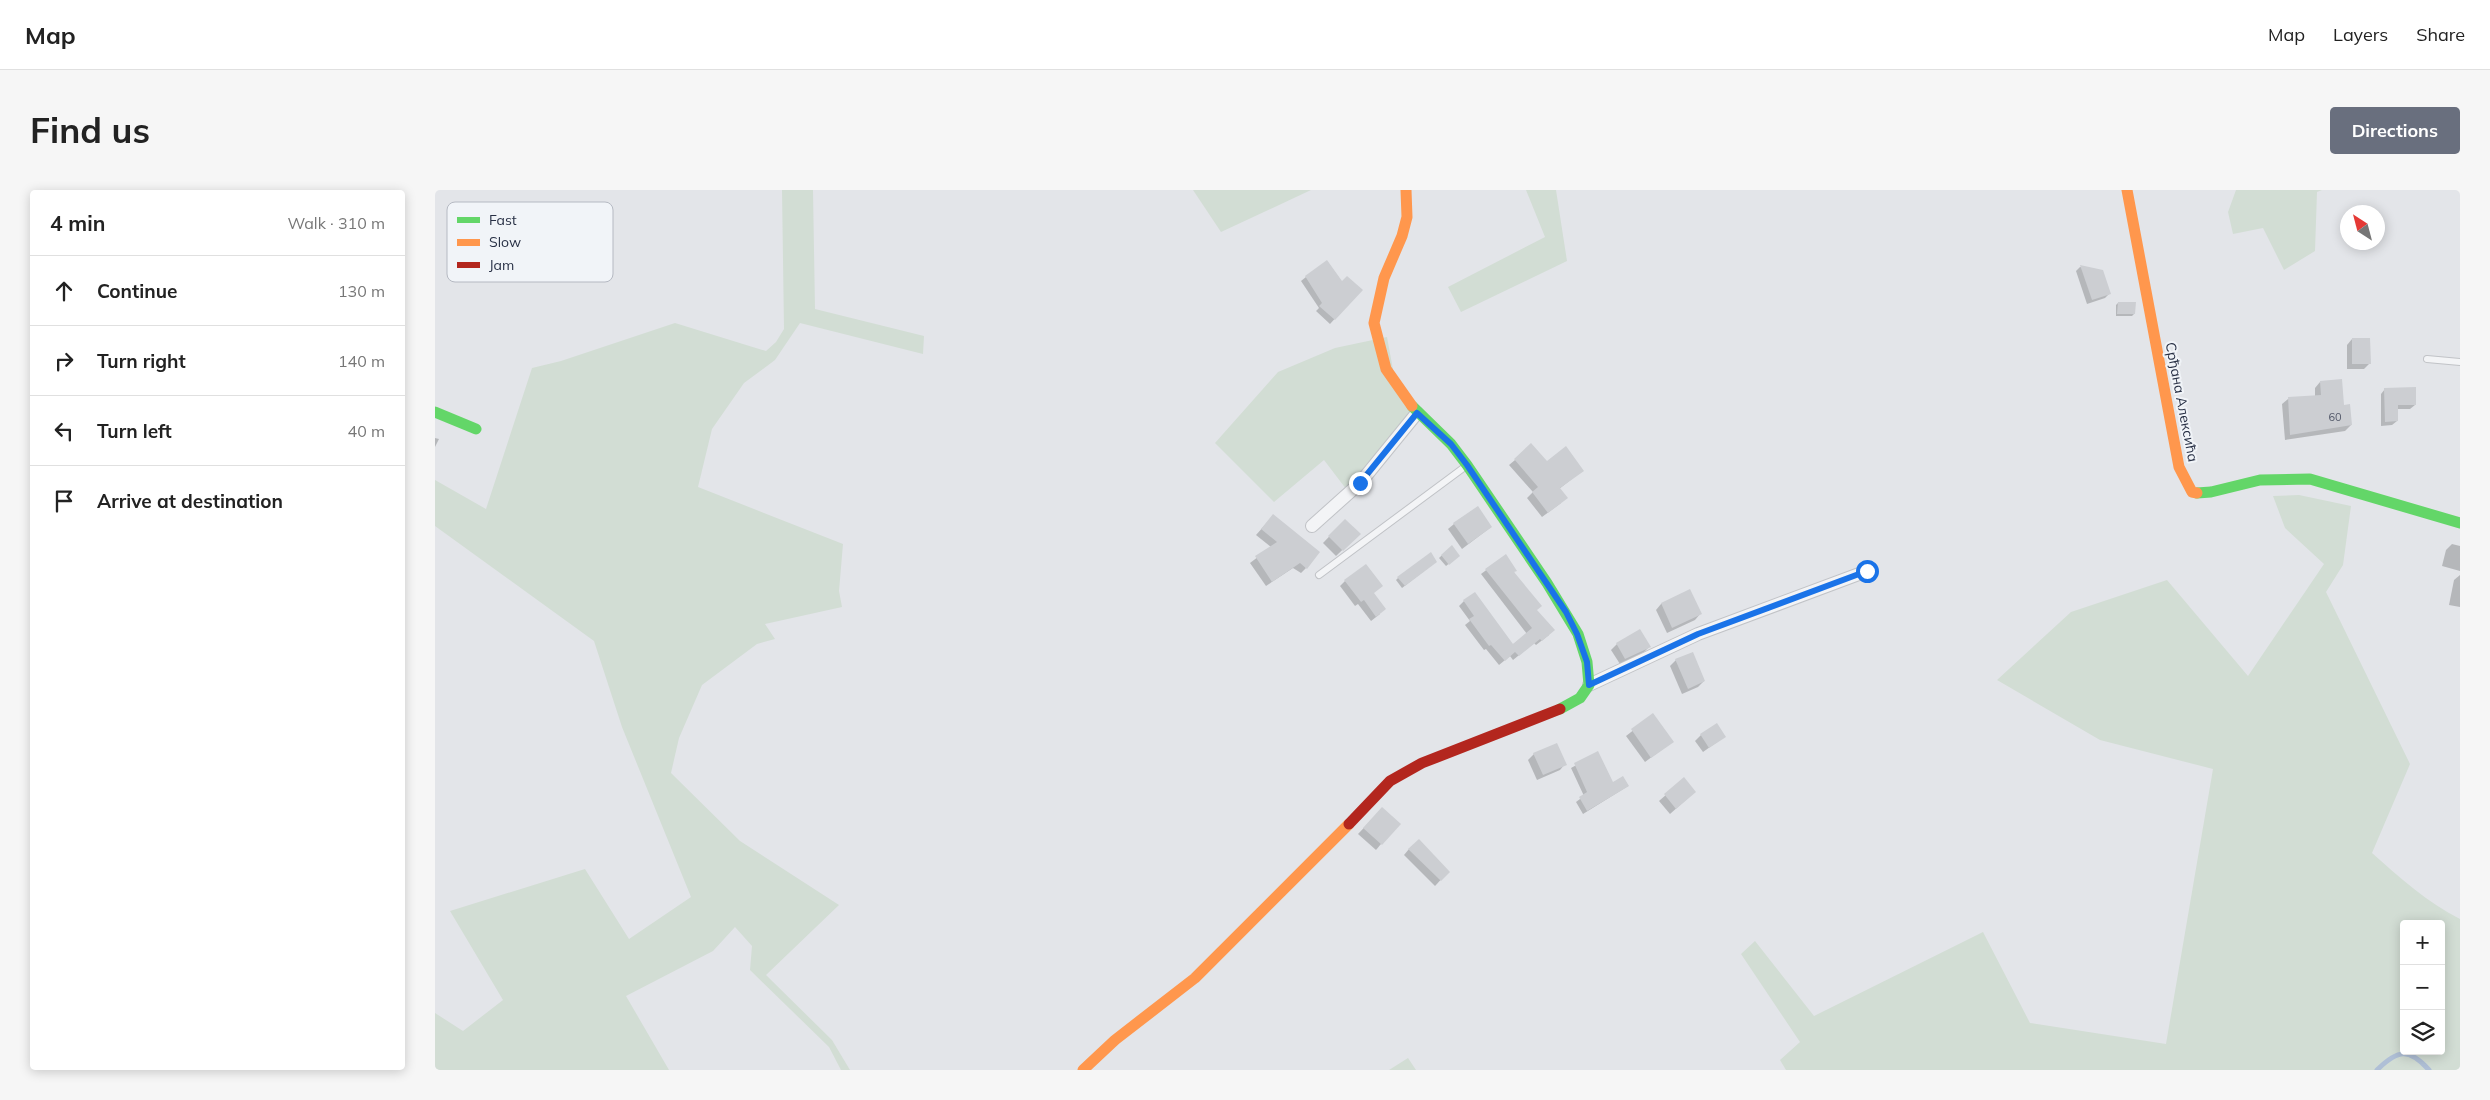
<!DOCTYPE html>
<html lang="en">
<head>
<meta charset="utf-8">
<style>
	body { margin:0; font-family:Mulish,sans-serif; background:#f6f6f6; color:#222 }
	.controls { position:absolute; right:15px; bottom:15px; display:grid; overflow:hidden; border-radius:5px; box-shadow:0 2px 12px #0003 }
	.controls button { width:45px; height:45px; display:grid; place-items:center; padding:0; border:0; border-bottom:1px solid #e0e0e0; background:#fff; color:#222; font:25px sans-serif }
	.compass { position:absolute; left:1905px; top:15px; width:45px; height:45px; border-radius:50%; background:#fff; box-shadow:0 2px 12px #0003; rotate:324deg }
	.stop { position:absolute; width:15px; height:15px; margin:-11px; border:4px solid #1a73e8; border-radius:50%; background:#fff }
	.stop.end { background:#1a73e8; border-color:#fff; box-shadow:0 1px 5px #0008 }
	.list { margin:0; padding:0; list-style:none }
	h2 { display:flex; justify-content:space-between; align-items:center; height:65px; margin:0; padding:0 20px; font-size:21px }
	h2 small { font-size:16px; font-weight:400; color:#767676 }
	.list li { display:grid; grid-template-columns:32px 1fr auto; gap:15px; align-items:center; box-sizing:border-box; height:70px; padding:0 20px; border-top:1px solid #e0e0e0 }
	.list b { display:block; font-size:19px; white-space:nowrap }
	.list em { font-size:16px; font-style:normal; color:#767676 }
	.icon { flex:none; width:28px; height:28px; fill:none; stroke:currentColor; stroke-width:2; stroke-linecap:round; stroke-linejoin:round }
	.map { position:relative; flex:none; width:2025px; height:880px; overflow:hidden; border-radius:5px }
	header { display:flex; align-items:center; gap:30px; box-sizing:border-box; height:70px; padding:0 25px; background:#fff; border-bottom:1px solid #e0e0e0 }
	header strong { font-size:24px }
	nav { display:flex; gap:28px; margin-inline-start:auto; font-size:18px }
	.intro { display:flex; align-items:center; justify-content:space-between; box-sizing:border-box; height:120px; padding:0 30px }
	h1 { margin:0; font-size:35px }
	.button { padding:12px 22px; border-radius:5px; background:#696f7e; color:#fff; font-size:18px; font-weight:700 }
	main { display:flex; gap:30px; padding:0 30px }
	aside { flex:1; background:#fff; border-radius:5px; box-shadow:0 2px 12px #0003 }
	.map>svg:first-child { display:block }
</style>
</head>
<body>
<header>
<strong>Map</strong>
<nav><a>Map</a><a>Layers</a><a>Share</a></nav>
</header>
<div class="intro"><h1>Find us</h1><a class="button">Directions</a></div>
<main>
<aside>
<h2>4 min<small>Walk · 310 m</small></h2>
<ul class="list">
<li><svg class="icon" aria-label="ahead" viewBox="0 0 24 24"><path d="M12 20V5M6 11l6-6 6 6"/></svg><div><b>Continue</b></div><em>130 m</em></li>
<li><svg class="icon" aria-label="right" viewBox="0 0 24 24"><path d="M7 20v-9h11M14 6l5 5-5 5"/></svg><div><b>Turn right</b></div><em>140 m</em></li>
<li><svg class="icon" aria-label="left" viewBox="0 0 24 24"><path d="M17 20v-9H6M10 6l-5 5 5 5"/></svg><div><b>Turn left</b></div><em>40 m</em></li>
<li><svg class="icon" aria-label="arrive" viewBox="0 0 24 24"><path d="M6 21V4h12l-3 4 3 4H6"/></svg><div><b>Arrive at destination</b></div></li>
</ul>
</aside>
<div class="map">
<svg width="2025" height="880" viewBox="0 0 2025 880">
	<rect width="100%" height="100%" fill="#e3e5e9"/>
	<g fill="#d2ddd4" fill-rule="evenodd">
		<polygon points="347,0 378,0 380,119 489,146 488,164 365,133 340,170 309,193 277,239 263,297 408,354 404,401 407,417 330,434 340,449 322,454 267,495 244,548 236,583 305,651 404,715 331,785 397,850 415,880 406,880 394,857 315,780 317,756 300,737 278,761 191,806 234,880 0,880 0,823 28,841 68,810 15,721 150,679 194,749 256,707 187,537 159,451 0,336 0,290 51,319 97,178 126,171 240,133 331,161 341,152 349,139"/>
		<polygon points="758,0 876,0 786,42"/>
		<polygon points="1091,0 1121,0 1132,71 1026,122 1013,97 1110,47"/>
		<polygon points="1801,0 1887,0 1882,2 1880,61 1849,80 1828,38 1798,44 1793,22"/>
		<polygon points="952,147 959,185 986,223 918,308 889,270 839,312 780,253 843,182 900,158"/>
		<path d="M1864 305 1916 316 1908 375 1891 402 1975 574 1937 663C1964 687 1993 713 2025 729V880H1351L1345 870 1365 852 1306 764 1320 751 1379 826 1548 742 1595 833 1731 854 1778 579 1665 550 1562 490 1636 422 1732 390 1813 486 1889 374 1850 338 1838 306ZM1969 734H2006V861H1969Z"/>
		<polygon points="973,868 981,880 954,880"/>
	</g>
	<g fill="#0003">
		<polygon points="1645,77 1667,81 1674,104 1670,108 1652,114 1641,81"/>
		<polygon points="871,87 906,93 926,100 895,134 881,121 884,118 866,91"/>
		<polygon points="1683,113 1699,124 1697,126 1681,126 1681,115"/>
		<polygon points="1917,149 1935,173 1929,179 1912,179 1912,155"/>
		<polygon points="1885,192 1908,216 1916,235 1910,241 1850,250 1847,214 1853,209 1880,207 1880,198"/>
		<polygon points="1950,199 1980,215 1975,219 1962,219 1962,231 1957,235 1946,236 1946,204"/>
		<polygon points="0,248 4,249 0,257"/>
		<polygon points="1080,270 1111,272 1147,281 1124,299 1126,313 1107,327 1092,308 1098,302 1074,275"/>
		<polygon points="838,326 871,378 866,383 858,378 831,396 815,373 836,357 821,345"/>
		<polygon points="910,330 924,344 901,366 888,353"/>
		<polygon points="1019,334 1056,337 1027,359 1013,339"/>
		<polygon points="2017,354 2025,356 2025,381 2007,376 2011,360"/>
		<polygon points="1016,357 1021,368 1011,376 1004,368"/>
		<polygon points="1070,366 1114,445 1101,455 1099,453 1078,470 1075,466 1064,475 1051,459 1049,460 1030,435 1035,431 1024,416 1029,411 1077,455 1092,444 1046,384"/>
		<polygon points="998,374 967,398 961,390 963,388"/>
		<polygon points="2025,385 2025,417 2014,415 2019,390"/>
		<polygon points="910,391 938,404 945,424 936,431 923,414 920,416 905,396"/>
		<polygon points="1255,401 1265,424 1260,430 1232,443 1221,420 1226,414"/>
		<polygon points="1182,454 1214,457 1209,462 1185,474 1176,460"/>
		<polygon points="1241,470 1269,491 1263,497 1247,504 1235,476"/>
		<polygon points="1218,525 1237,552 1210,572 1191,546"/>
		<polygon points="1266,545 1289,547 1268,562 1260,551"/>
		<polygon points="1163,563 1178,594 1193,596 1148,624 1141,612 1149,606 1136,578"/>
		<polygon points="1099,564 1130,574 1125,580 1102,590 1093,570"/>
		<polygon points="1249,589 1254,607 1235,624 1224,611"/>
		<polygon points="942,624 946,654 941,660 923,644"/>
		<polygon points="974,659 1013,682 1000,696 969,665"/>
	</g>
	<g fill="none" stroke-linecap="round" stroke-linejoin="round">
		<path stroke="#afbfd6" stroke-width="5" d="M1942 880C1963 859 1974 858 1994 880"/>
	</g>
	<g fill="#ccced2">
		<polygon points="892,70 907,91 912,86 928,100 900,130 884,116 887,113 870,86"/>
		<polygon points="1645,75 1668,80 1676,104 1657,110"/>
		<polygon points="1683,112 1701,112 1700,124 1682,124"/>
		<polygon points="1917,148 1935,148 1936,174 1917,174"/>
		<polygon points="1907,189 1909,215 1915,214 1917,235 1855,245 1853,207 1886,205 1885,191"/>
		<polygon points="1981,197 1981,215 1963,215 1963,231 1950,232 1949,198"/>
		<polygon points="1096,253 1112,271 1131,256 1149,281 1125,298 1133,308 1113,323 1097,302 1103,297 1079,269"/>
		<polygon points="1043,316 1057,337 1033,354 1018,333"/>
		<polygon points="838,324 885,362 872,379 865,373 837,392 820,366 842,352 826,339"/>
		<polygon points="910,329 926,344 908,361 893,346"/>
		<polygon points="1017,355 1025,366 1014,375 1006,365"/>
		<polygon points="996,362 1002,372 970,396 962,387"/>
		<polygon points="1071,364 1082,381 1079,382 1107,416 1102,420 1120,440 1107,451 1105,449 1084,466 1080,462 1070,471 1056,455 1054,456 1034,429 1039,426 1028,410 1040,402 1078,454 1097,438 1050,379"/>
		<polygon points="931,374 948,396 939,403 951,419 941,427 929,410 926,412 909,390"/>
		<polygon points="1255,399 1267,424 1237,438 1226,413"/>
		<polygon points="1205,439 1216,457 1190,469 1181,453"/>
		<polygon points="1258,462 1270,491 1253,499 1240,469"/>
		<polygon points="1218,523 1239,552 1216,568 1196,539"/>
		<polygon points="1282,533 1291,547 1274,558 1265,544"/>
		<polygon points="1122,553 1132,575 1108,585 1098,563"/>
		<polygon points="1163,561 1178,592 1188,586 1194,596 1152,621 1144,607 1152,602 1139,573"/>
		<polygon points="1249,587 1261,602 1241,619 1229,604"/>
		<polygon points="947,617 966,634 947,655 928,638"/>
		<polygon points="984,649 1015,682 1006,691 973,659"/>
	</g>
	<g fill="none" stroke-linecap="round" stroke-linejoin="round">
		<defs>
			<g id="lane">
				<polyline points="1992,169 2025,172"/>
				<polyline points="884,385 1031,276"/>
			</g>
			<g id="street">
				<polyline points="877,336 925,293 982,223"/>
				<polyline points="1154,495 1263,444 1432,381"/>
			</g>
		</defs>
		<use href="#lane" stroke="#c1c3c7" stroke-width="8"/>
		<use href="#street" stroke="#c1c3c7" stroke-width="14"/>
		<use href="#lane" stroke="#f3f4f6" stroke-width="6"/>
		<use href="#street" stroke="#f3f4f6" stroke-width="12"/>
		<g stroke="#63d668" stroke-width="11">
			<polyline points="977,216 1016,254 1032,275 1112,393 1143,444 1152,472 1154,495 1145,508 1125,519"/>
			<polyline points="0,222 41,239"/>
			<polyline points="1762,303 1776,302 1825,290 1875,289 2025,333"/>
		</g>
		<g stroke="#ff974d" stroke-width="11">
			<polyline points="971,0 972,27 967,46 949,88 939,133 951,179 977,216"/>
			<polyline points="1692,0 1744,277 1757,302 1762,303"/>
			<polyline points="648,880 680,850 760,788 914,634"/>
		</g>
		<polyline stroke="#b3261e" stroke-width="11" points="914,634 955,591 987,573 1125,519"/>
	</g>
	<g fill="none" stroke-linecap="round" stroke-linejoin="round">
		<polyline stroke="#1a73e8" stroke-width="6" points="925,293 982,223 1016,254 1032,275 1131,422 1142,444 1152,472 1154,495 1263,444 1432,381"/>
	</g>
	<g text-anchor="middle" stroke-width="4" stroke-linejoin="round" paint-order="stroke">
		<g font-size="11" fill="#525869">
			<text x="1900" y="231">60</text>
		</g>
		<g font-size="14" fill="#283045" stroke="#f1f4f8">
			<text transform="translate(1747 212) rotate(79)" y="5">Срђана Алексића</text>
		</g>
	</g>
	<rect x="12" y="12" width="166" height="80" rx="8" fill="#f1f4f8" stroke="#b5b9c2" stroke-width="1"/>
	<rect x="22" y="27" width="23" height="6" fill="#63d668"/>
	<rect x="22" y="49" width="23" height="7" fill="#ff974d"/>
	<rect x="22" y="72" width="23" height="6" fill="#b3261e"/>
	<g font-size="14" fill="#283045">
		<text x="54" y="35">Fast</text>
		<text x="54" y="57">Slow</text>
		<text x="54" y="80">Jam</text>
	</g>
</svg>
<div class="controls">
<button>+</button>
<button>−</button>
<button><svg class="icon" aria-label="layers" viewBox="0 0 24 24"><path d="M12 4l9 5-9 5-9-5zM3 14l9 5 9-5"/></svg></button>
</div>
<svg class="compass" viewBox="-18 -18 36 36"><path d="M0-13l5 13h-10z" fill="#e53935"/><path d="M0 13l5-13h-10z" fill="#767676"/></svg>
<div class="stop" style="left:1432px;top:381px"></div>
<div class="stop end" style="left:925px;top:293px"></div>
</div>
</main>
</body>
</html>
